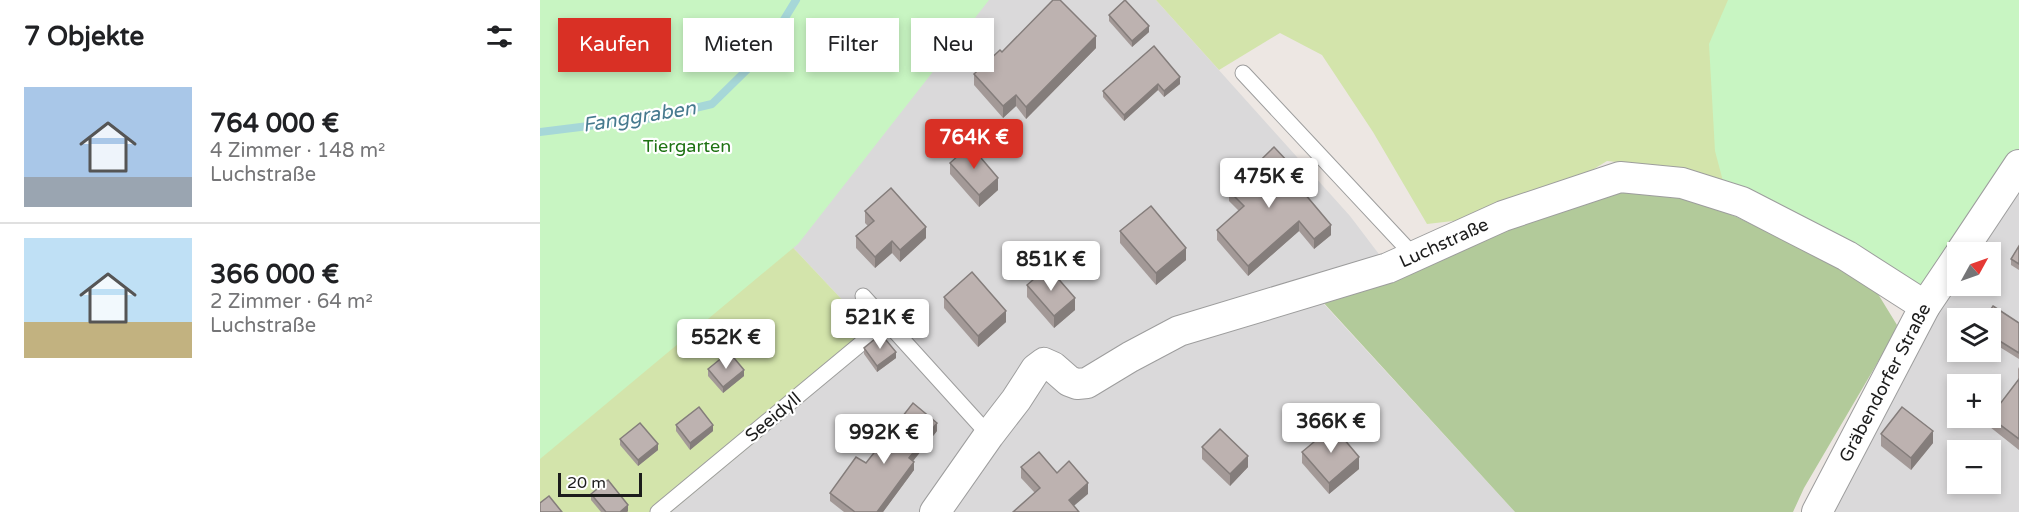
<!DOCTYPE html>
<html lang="de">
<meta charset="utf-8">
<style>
:root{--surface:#fff;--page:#f6f6f6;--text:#202124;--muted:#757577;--line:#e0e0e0;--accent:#d93025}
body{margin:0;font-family:"Varela Round",sans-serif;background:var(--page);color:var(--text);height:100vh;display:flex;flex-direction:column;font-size:22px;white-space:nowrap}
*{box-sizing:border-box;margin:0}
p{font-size:20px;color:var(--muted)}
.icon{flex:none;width:33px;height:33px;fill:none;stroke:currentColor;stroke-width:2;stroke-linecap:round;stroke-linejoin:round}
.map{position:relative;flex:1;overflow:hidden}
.drawer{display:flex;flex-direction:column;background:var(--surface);width:540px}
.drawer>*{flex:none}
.hud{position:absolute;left:18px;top:18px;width:570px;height:54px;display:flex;gap:12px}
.needle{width:39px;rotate:50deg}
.fabs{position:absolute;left:1407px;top:242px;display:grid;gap:12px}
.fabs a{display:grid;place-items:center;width:54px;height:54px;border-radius:0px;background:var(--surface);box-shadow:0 3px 9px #0003;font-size:30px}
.scale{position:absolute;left:18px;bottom:15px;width:84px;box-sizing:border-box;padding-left:6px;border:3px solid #1c1c1c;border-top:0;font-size:16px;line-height:21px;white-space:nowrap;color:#1c1c1c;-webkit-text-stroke:4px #fff;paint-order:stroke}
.price{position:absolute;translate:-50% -51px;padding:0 14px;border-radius:6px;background:#fff;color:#222;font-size:20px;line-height:39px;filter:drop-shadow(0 2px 3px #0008)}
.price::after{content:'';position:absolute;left:50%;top:36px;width:18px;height:14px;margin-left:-9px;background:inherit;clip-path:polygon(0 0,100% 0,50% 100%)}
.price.selected{background:var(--accent);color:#fff}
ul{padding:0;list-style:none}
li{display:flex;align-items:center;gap:18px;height:150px;padding:0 24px}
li+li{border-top:2px solid var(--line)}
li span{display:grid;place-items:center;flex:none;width:168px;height:120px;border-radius:0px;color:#555}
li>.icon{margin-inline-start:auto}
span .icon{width:72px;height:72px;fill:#fffc;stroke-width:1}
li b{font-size:26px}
h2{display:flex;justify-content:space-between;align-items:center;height:72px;padding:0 24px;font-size:26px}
.tag{padding:0 21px;border-radius:0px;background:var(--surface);box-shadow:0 3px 9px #0003;font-size:21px;line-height:54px}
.tag.selected{background:var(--accent);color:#fff}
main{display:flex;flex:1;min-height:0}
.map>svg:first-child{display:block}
.residential{fill:#dad9da;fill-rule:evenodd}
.grass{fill:#d3e4ab}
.forest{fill:#b2ca9a}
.park{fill:#c8f5c2}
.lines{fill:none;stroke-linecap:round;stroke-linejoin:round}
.stream{stroke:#a6d7d8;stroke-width:8}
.service-casing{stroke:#9d9d9d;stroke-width:17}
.minor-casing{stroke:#9d9d9d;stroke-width:32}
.service{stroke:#fff;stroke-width:15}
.minor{stroke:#fff;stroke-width:30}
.wall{fill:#a39997}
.shaded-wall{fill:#847d7b}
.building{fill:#bdb2b0;stroke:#847d7b;stroke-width:1.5}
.labels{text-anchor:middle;stroke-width:4.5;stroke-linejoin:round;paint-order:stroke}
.park-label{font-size:18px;fill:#1e7213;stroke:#fff}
.street-label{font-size:18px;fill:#1c1c1c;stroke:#fff}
.water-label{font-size:20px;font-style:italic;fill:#477a8f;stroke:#fff}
</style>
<main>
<section class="drawer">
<h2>7 Objekte<svg class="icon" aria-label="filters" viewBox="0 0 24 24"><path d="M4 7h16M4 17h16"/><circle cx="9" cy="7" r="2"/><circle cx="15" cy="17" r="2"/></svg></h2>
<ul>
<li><span style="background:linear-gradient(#a9c7e8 75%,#9aa5b1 0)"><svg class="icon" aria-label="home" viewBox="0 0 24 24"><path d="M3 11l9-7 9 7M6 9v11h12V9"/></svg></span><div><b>764 000 €</b><p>4 Zimmer · 148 m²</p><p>Luchstraße</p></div></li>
<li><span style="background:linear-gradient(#bfe0f5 70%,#c2b280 0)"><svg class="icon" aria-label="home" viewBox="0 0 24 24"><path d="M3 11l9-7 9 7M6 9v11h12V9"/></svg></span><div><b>366 000 €</b><p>2 Zimmer · 64 m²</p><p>Luchstraße</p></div></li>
</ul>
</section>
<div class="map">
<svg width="1479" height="512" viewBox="0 0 1479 512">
<rect width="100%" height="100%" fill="#ede7e3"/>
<g class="residential">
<polygon points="443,0 616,0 810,216 851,270 782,302 975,512 131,512 339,339 244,238"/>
<path d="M1479,159V512H1273L1417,254L1418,285H1450V252H1419ZM1418,318H1450V351H1418ZM1418,384H1450V417H1418ZM1418,450H1450V483H1418Z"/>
</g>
<g class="grass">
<polygon points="616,0 1479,0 1212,189 1147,169 1067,161 1034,181 939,218 887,224 833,132 782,55 740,33 679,70"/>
<polygon points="244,238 339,339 131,512 0,512 0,449"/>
</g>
<polygon class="forest" points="1087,190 1137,195 1197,217 1297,265 1338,294 1357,325 1349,343 1264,488 1253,512 975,512 782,301 851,270"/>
<g class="park">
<polygon points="0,0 449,0 258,244 0,459"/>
<polygon points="1188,0 1479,0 1479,165 1385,306 1192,215 1175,151 1169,44"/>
</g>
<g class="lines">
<polyline class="stream" points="0,132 113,118 172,104 223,54 256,0"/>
<g class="service-casing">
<g id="service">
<polyline points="703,73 874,256"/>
<polyline points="323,296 449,435"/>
<polyline points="118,512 347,322"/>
</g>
</g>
<g class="minor-casing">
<g id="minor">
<polyline points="1421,252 1479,165"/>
<path id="s1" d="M395,512L449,435L476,400L496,369L504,363L513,367L529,381L537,384L547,383L590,357L639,331L848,268L963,216L1080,177L1142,183L1202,202L1307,256L1385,306"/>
<path id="s2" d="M1277,512L1385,306L1418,257"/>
</g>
</g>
<use href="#service" class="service"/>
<use href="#minor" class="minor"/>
</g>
<g class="wall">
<polygon points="569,15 609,32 592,47 569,21"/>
<polygon points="556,48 486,119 476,106 463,118 434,85 434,74 462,52"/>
<polygon points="640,77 640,84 624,97 618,90 584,121 563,97 563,91"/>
<polygon points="410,163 458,190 439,207 410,174"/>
<polygon points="749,173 748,174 791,235 774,249 759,231 708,276 677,240 677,230 699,211 689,201 689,191"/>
<polygon points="325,211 386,238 360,262 352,253 335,268 316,248 316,236 328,226 325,223"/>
<polygon points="580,231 646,260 616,285 580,243"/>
<polygon points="1479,246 1479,270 1471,265 1471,259"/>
<polygon points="487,285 535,310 514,328 487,297"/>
<polygon points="404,297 466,322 438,347 404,308"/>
<polygon points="1450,318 1479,323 1479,359 1450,341"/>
<polygon points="324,348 356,358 337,372 324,354"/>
<polygon points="1479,367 1479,450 1450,427 1450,417 1478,380 1478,369"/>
<polygon points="168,369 204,376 183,393 168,376"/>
<polygon points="136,425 173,431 150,450 136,431"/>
<polygon points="397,431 373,461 374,470 343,512 304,512 290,501 290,493 326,463"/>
<polygon points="1341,434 1393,443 1371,470 1341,446"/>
<polygon points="80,439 118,450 98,466 80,445"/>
<polygon points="662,447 708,467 690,486 662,459"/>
<polygon points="762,452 819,469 789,494 762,463"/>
<polygon points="481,467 517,473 548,494 495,493 481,478"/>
<polygon points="51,494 88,511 87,512 61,512 51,500"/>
</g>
<g class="shaded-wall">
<polygon points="609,26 609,32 592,47 592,41"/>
<polygon points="556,36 556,48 486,119 486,107"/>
<polygon points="640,77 640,84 624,97 624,91"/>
<polygon points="618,84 618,90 584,121 584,115"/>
<polygon points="476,95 476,106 463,118 463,106"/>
<polygon points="749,163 749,173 743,178 743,168"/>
<polygon points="458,178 458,190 439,207 439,195"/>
<polygon points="759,221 759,231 708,276 708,266"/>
<polygon points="791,225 791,235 774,249 774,239"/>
<polygon points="386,227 386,238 360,262 360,250"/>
<polygon points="352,241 352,253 335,268 335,257"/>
<polygon points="646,248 646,260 616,285 616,273"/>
<polygon points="535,298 535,310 514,328 514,316"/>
<polygon points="466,311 466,322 438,347 438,336"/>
<polygon points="356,352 356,358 337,372 337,366"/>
<polygon points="204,370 204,376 183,393 183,387"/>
<polygon points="397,423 397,431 369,466 369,458"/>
<polygon points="173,425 173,431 150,450 150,443"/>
<polygon points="1393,431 1393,443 1371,470 1371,458"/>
<polygon points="118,444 118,450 98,466 98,460"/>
<polygon points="708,456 708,467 690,486 690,474"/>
<polygon points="819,457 819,469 789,494 789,483"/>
<polygon points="374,462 374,470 343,512 337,512"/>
<polygon points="548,483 548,494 529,510 529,500"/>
<polygon points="88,505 88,511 87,512 80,512"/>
</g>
<g class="building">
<polygon points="513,0 520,0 556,36 486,107 476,95 463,106 434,74 460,50 462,52"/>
<polygon points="585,0 609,26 592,41 569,15"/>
<polygon points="614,46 640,77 624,91 618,84 584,115 563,91"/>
<polygon points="430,145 458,178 439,195 410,163"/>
<polygon points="734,147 749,163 743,168 791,225 774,239 759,221 708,266 677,230 704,206 689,191"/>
<polygon points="351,188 386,227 360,250 352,241 335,257 316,236 334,221 325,211"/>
<polygon points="611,206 646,248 616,273 580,231"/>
<polygon points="1479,246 1479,264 1471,259"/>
<polygon points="508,267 535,298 514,316 487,285"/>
<polygon points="432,272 466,311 438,336 404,297"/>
<polygon points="1453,306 1479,323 1479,353 1450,335 1450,318 1445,318"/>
<polygon points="341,334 356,352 337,366 324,348"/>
<polygon points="189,352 204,370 183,387 168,369"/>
<polygon points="1479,379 1479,439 1450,417"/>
<polygon points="373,403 397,423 369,458 374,462 337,512 315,512 290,493 316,457 326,463"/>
<polygon points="159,407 173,425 150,443 136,425"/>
<polygon points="1362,407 1393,431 1371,458 1341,434"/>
<polygon points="100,423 118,444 98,460 80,439"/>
<polygon points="793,426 819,457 789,483 762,452"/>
<polygon points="680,429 708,456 690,474 662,447"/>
<polygon points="499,452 517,473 529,461 548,483 529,500 539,512 473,512 500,488 481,467"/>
<polygon points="68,480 88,505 80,512 66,512 51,494"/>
<polygon points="9,496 22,512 0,512 0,503"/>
</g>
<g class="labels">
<g class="park-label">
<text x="147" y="152">Tiergarten</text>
</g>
<g class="street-label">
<text dy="6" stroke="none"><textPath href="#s1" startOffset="620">Luchstraße</textPath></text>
<text dy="6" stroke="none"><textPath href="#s2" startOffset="146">Gräbendorfer Straße</textPath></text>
<text transform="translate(233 417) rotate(-40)" y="6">Seeidyll</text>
</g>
<g class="water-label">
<text transform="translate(99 116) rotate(-9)" y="7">Fanggraben</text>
</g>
</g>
</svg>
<div class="fabs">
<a><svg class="needle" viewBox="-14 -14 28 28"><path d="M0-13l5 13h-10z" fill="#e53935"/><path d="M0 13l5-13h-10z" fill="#757577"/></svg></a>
<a><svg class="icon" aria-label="layers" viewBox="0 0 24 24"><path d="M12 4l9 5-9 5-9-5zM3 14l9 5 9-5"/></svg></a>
<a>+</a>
<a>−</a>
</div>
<div class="scale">20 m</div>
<b class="price selected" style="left:434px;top:170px">764K €</b>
<b class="price" style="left:729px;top:209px">475K €</b>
<b class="price" style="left:511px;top:292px">851K €</b>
<b class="price" style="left:340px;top:350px">521K €</b>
<b class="price" style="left:186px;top:370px">552K €</b>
<b class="price" style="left:791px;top:454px">366K €</b>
<b class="price" style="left:344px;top:465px">992K €</b>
<div class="hud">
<a class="tag selected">Kaufen</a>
<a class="tag">Mieten</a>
<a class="tag">Filter</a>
<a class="tag">Neu</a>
</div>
</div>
</main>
